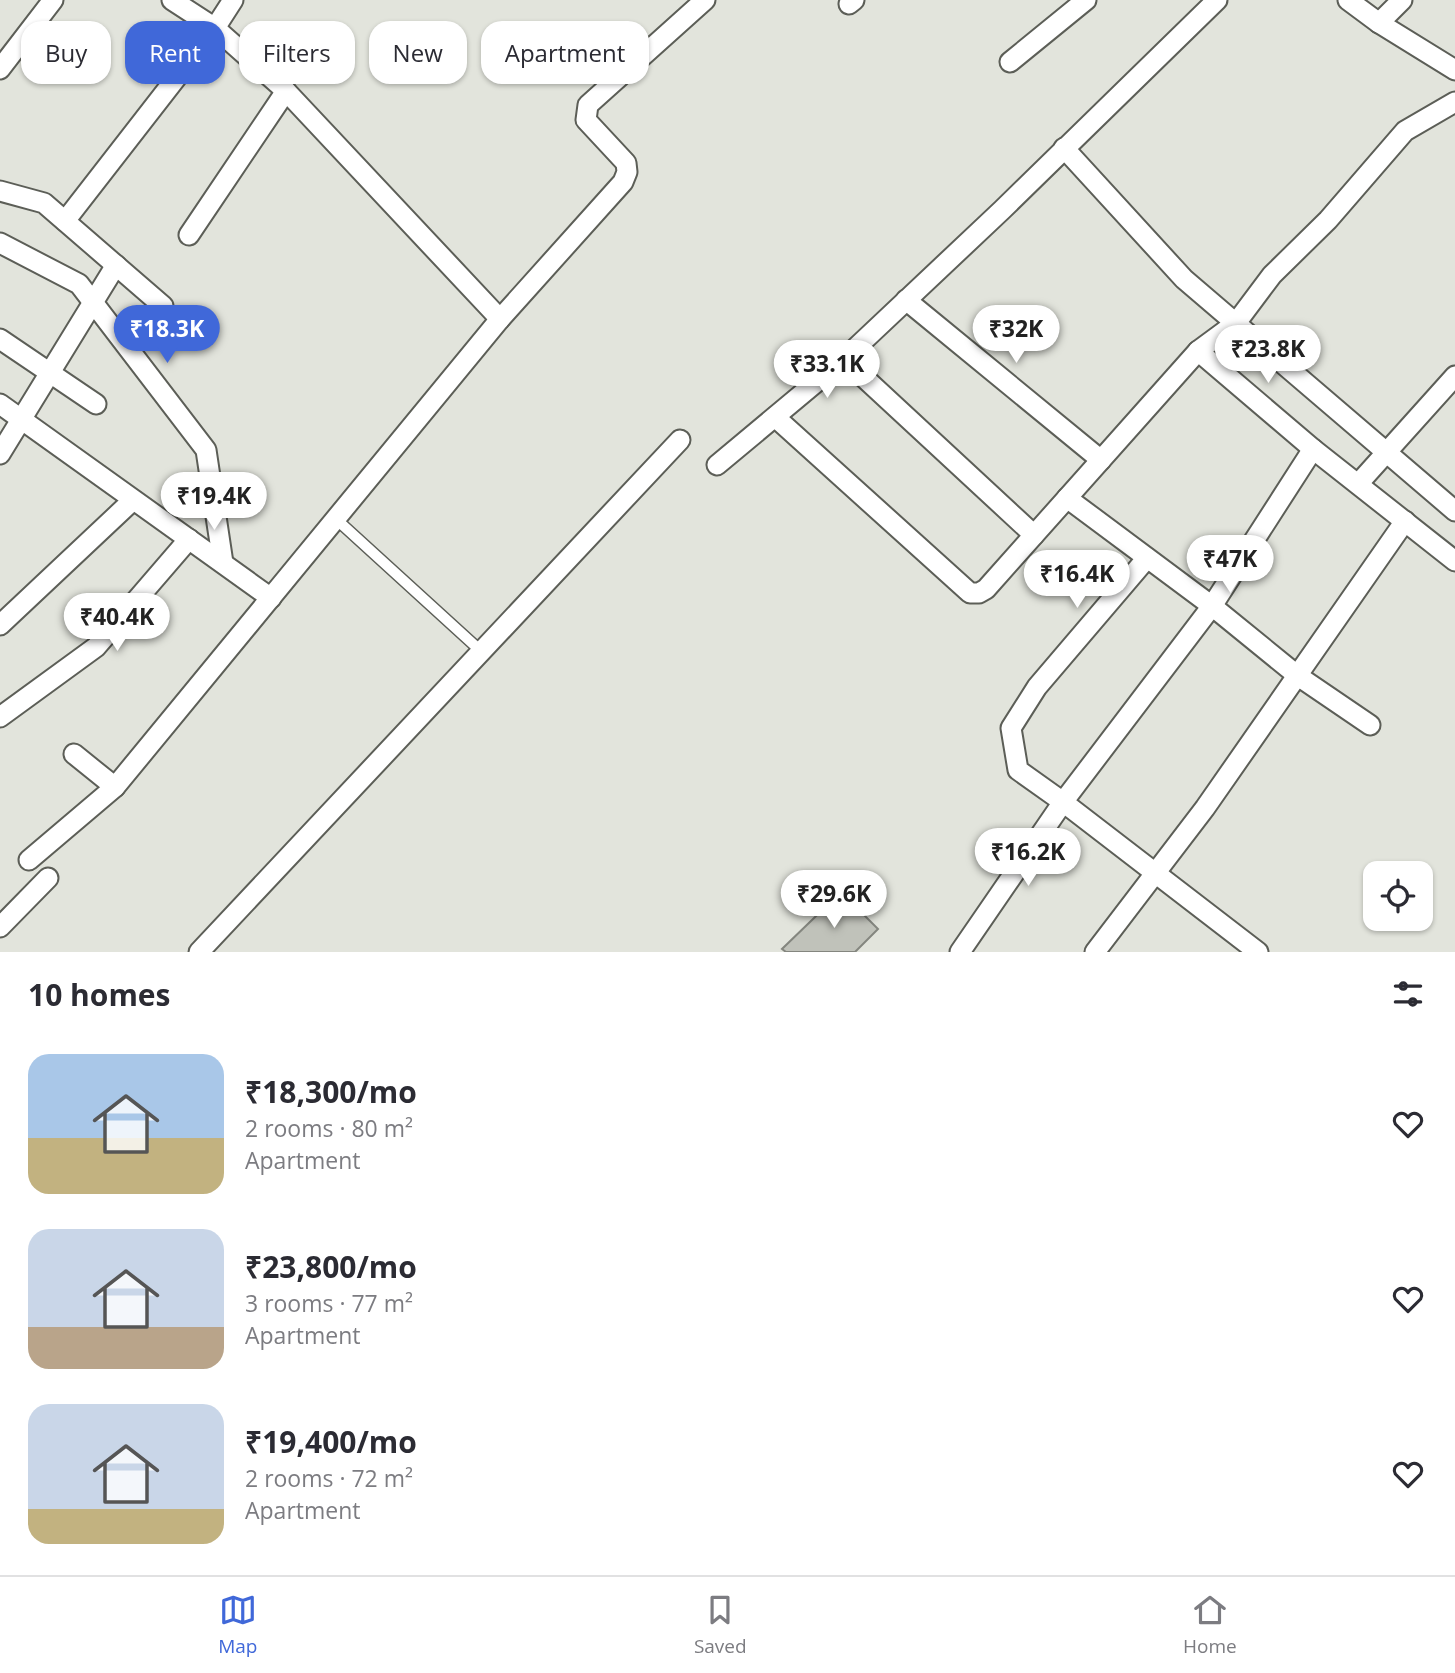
<!DOCTYPE html>
<meta charset="utf-8">
<style>
:root{--surface:#fff;--page:#f7f7f7;--text:#2b2b33;--muted:#7c7c81;--line:#e1e1e2;--accent:#4068d9}
body{margin:0;font-family:"Open Sans",sans-serif;background:var(--page);color:var(--text);height:100vh;display:flex;flex-direction:column;font-size:26px;white-space:nowrap}
*{box-sizing:border-box;margin:0}
p{font-size:23px;color:var(--muted)}
.icon{flex:none;width:38px;height:38px;fill:none;stroke:currentColor;stroke-width:2;stroke-linecap:round;stroke-linejoin:round}
.map{position:relative;height:952px;overflow:hidden}
.details{display:flex;flex-direction:column;background:var(--surface);flex:1}
.details>*{flex:none}
.guide{position:absolute;left:21px;top:21px;width:700px;height:63px;display:flex;gap:14px}
.controls{position:absolute;left:1363px;top:861px;display:grid;gap:14px}
.controls a{display:grid;place-items:center;width:70px;height:70px;border-radius:14px;background:var(--surface);box-shadow:0 2px 5px #0004;font-size:35px}
.price{position:absolute;translate:-50% -60px;padding:0 16px;border-radius:24px;background:#fff;color:#222;font-size:23px;line-height:46px;filter:drop-shadow(0 2px 4px #0008)}
.price::after{content:'';position:absolute;left:50%;top:42px;width:21px;height:16px;margin-left:-10px;background:inherit;clip-path:polygon(0 0,100% 0,50% 100%)}
.price.selected{background:var(--accent);color:#fff}
ul{padding:0;list-style:none}
li{display:flex;align-items:center;gap:21px;height:175px;padding:0 28px}
li span{display:grid;place-items:center;flex:none;width:196px;height:140px;border-radius:21px;color:#555}
li>.icon{margin-inline-start:auto}
span .icon{width:84px;height:84px;fill:#fffc;stroke-width:1}
li b{font-size:30px}
h2{display:flex;justify-content:space-between;align-items:center;height:84px;padding:0 28px;font-size:30px}
.pill{padding:0 24px;border-radius:21px;background:var(--surface);box-shadow:0 2px 5px #0004;font-size:24px;line-height:63px}
.pill.selected{background:var(--accent);color:#fff}
.tab-bar{display:flex;justify-content:space-around;align-items:center;height:98px;border-top:2px solid var(--line);background:var(--surface);font-size:19px;color:var(--muted)}
.tab-bar a{display:grid;justify-items:center;gap:4px}
.tab-bar .selected{color:var(--accent)}
.map>svg:first-child{display:block}
.building{fill:#c0c2ba;stroke:#84867f;stroke-width:2}
.lines{fill:none;stroke-linecap:round;stroke-linejoin:round}
.service-casing{stroke:#5c5e57;stroke-width:13}
.minor-casing{stroke:#5c5e57;stroke-width:23}
.service{stroke:#fff;stroke-width:10}
.minor{stroke:#fff;stroke-width:19}
</style>
<div class="map">
<svg width="1455" height="952" viewBox="0 0 1455 952">
<rect width="100%" height="100%" fill="#e2e4dc"/>
<polygon class="building" points="841,892 878,929 855,952 786,952 782,949"/>
<g class="lines">
<g class="service-casing">
<polyline id="service" points="336,519 483,653"/>
</g>
<g class="minor-casing">
<g id="minor">
<polyline points="172,0 215,28 286,91"/>
<polyline points="1348,0 1379,23 1455,70"/>
<polyline points="849,4 854,0"/>
<polyline points="1379,23 1402,0"/>
<polyline points="1010,62 1086,0"/>
<polyline points="0,69 53,0"/>
<polyline points="1064,148 1184,279 1455,511"/>
<polyline points="0,191 44,203 163,306"/>
<polyline points="65,221 215,28 233,0"/>
<polyline points="189,235 286,91 500,319"/>
<polyline points="0,243 79,284 206,450 223,563"/>
<polyline points="906,300 1101,460"/>
<polyline points="0,339 96,404"/>
<polyline points="1198,351 1313,449 1455,561"/>
<polyline points="844,359 1034,535"/>
<polyline points="0,404 271,598"/>
<polyline points="775,417 970,593 979,593 986,589 1198,351 1236,323 1272,275 1328,220 1405,131 1455,102"/>
<polyline points="0,454 116,265"/>
<polyline points="717,465 844,359 1002,210 1217,0"/>
<polyline points="1358,484 1455,376"/>
<polyline points="1067,498 1212,606 1298,676 1370,725"/>
<polyline points="1147,558 1037,687 1011,728 1018,770 1063,802 1258,952"/>
<polyline points="0,625 133,500"/>
<polyline points="0,717 96,647 189,539"/>
<polyline points="74,754 115,787 500,319 623,182 627,172 626,163 586,120 588,105 705,0"/>
<polyline points="29,860 115,787"/>
<polyline points="0,927 48,878"/>
<polyline points="199,952 680,440"/>
<polyline points="960,952 1063,802 1212,606 1313,449"/>
<polyline points="1095,952 1205,808 1405,521"/>
</g>
</g>
<use href="#service" class="service"/>
<use href="#minor" class="minor"/>
</g>
</svg>
<div class="controls">
<a><svg class="icon" aria-label="locate" viewBox="0 0 24 24"><circle cx="12" cy="12" r="6"/><path d="M12 2v4M12 18v4M2 12h4M18 12h4"/></svg></a>
</div>
<b class="price selected" style="left:167px;top:365px">₹18.3K</b>
<b class="price" style="left:1016px;top:365px">₹32K</b>
<b class="price" style="left:1268px;top:385px">₹23.8K</b>
<b class="price" style="left:827px;top:400px">₹33.1K</b>
<b class="price" style="left:214px;top:532px">₹19.4K</b>
<b class="price" style="left:1230px;top:595px">₹47K</b>
<b class="price" style="left:1077px;top:610px">₹16.4K</b>
<b class="price" style="left:117px;top:653px">₹40.4K</b>
<b class="price" style="left:1028px;top:888px">₹16.2K</b>
<b class="price" style="left:834px;top:930px">₹29.6K</b>
<div class="guide">
<a class="pill">Buy</a>
<a class="pill selected">Rent</a>
<a class="pill">Filters</a>
<a class="pill">New</a>
<a class="pill">Apartment</a>
</div>
</div>
<section class="details">
<h2>10 homes<svg class="icon" aria-label="filters" viewBox="0 0 24 24"><path d="M4 7h16M4 17h16"/><circle cx="9" cy="7" r="2"/><circle cx="15" cy="17" r="2"/></svg></h2>
<ul>
<li><span style="background:linear-gradient(#a9c7e8 60%,#c2b280 0)"><svg class="icon" aria-label="home" viewBox="0 0 24 24"><path d="M3 11l9-7 9 7M6 9v11h12V9"/></svg></span><div><b>₹18,300/mo</b><p>2 rooms · 80 m²</p><p>Apartment</p></div><svg class="icon" aria-label="heart" viewBox="0 0 24 24"><path d="M12 20l-8-8c-3-5 5-10 8-4 3-6 11-1 8 4z"/></svg></li>
<li><span style="background:linear-gradient(#c9d6e8 70%,#b9a48a 0)"><svg class="icon" aria-label="home" viewBox="0 0 24 24"><path d="M3 11l9-7 9 7M6 9v11h12V9"/></svg></span><div><b>₹23,800/mo</b><p>3 rooms · 77 m²</p><p>Apartment</p></div><svg class="icon" aria-label="heart" viewBox="0 0 24 24"><path d="M12 20l-8-8c-3-5 5-10 8-4 3-6 11-1 8 4z"/></svg></li>
<li><span style="background:linear-gradient(#c9d6e8 75%,#c2b280 0)"><svg class="icon" aria-label="home" viewBox="0 0 24 24"><path d="M3 11l9-7 9 7M6 9v11h12V9"/></svg></span><div><b>₹19,400/mo</b><p>2 rooms · 72 m²</p><p>Apartment</p></div><svg class="icon" aria-label="heart" viewBox="0 0 24 24"><path d="M12 20l-8-8c-3-5 5-10 8-4 3-6 11-1 8 4z"/></svg></li>
</ul>
</section>
<nav class="tab-bar">
<a class="selected"><svg class="icon" aria-label="map" viewBox="0 0 24 24"><path d="M3 6l6-2 6 2 6-2v14l-6 2-6-2-6 2zM9 4v14M15 6v14"/></svg>Map</a>
<a><svg class="icon" aria-label="saved" viewBox="0 0 24 24"><path d="M7 4h10v16l-5-4-5 4z"/></svg>Saved</a>
<a><svg class="icon" aria-label="home" viewBox="0 0 24 24"><path d="M3 11l9-7 9 7M6 9v11h12V9"/></svg>Home</a>
</nav>
